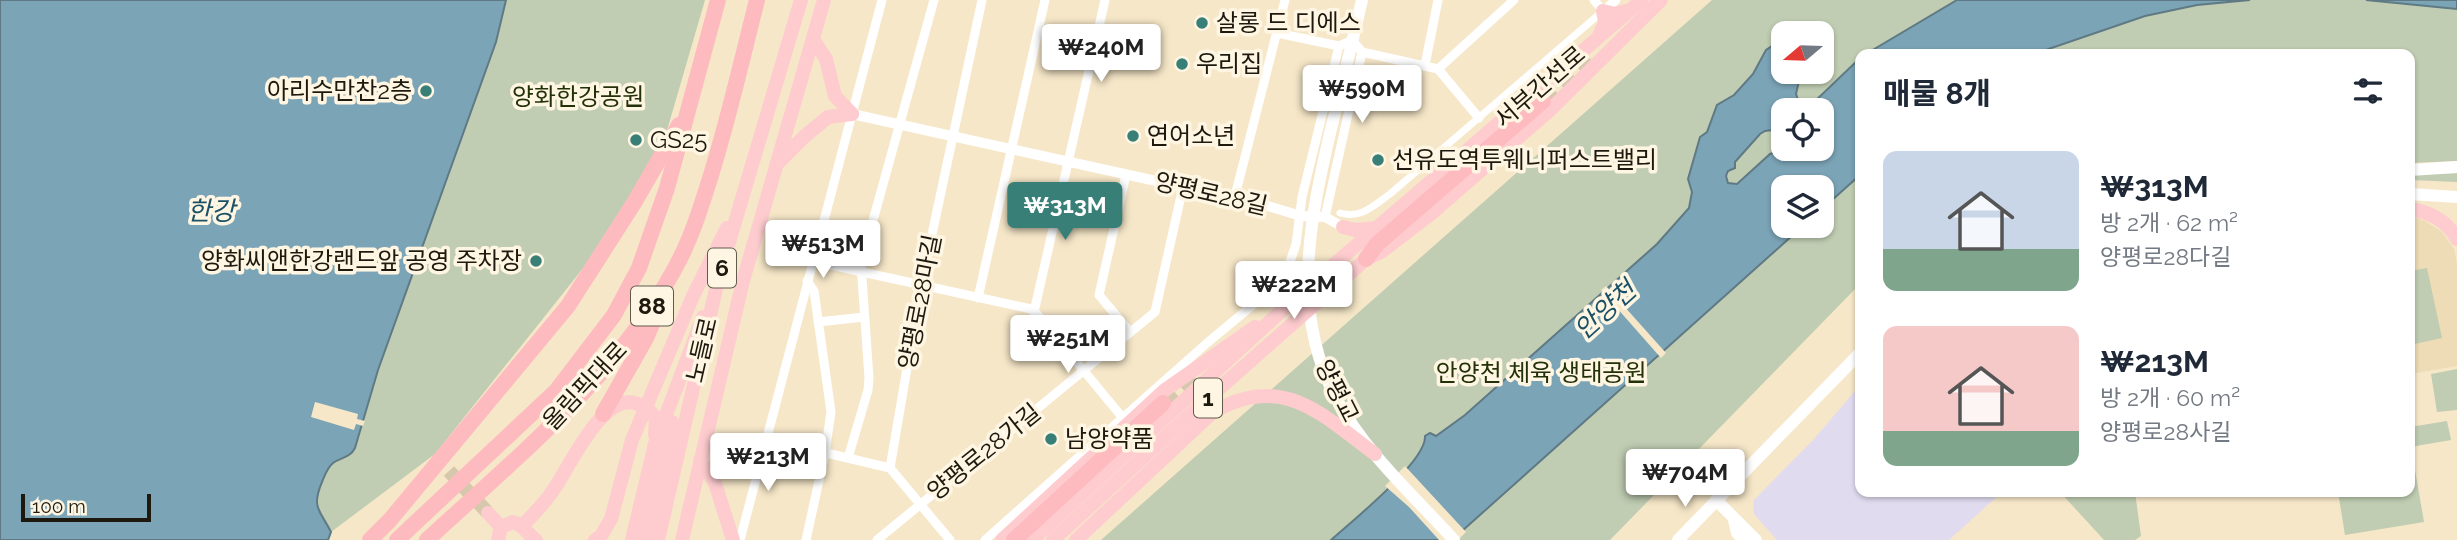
<!DOCTYPE html>
<html lang="ko">
<meta charset="utf-8">
<style>
:root{--surface:#fff;--page:#f6f6f7;--text:#1f2937;--muted:#747a83;--accent:#387f77}
body{margin:0;font-family:Raleway,"Noto Sans KR",sans-serif;background:var(--page);color:var(--text);height:100vh;display:flex;flex-direction:column;font-size:26px;white-space:nowrap}
*{box-sizing:border-box;margin:0}
p{font-size:23px;color:var(--muted)}
.icon{flex:none;width:38px;height:38px;fill:none;stroke:currentColor;stroke-width:2;stroke-linecap:round;stroke-linejoin:round}
.map{position:relative;flex:1;overflow:hidden}
.sheet{position:absolute;left:1855px;top:49px;width:560px;height:448px;display:flex;flex-direction:column;background:var(--surface);border-radius:14px;box-shadow:0 2px 5px #0004}
.sheet>*{flex:none}
.needle{width:46px;rotate:251deg}
.tools{position:absolute;left:1771px;top:21px;display:grid;gap:14px}
.tools a{display:grid;place-items:center;width:63px;height:63px;border-radius:14px;background:var(--surface);box-shadow:0 2px 5px #0004;font-size:35px}
.scale{position:absolute;left:21px;bottom:18px;width:130px;box-sizing:border-box;padding-left:7px;border:4px solid #1e190e;border-top:0;font-size:19px;line-height:24px;white-space:nowrap;color:#1e190e;-webkit-text-stroke:5px #fef5e2;paint-order:stroke}
.price{position:absolute;translate:-50% -60px;padding:0 16px;border-radius:7px;background:#fff;color:#222;font-size:23px;line-height:46px;filter:drop-shadow(0 2px 4px #0008)}
.price::after{content:'';position:absolute;left:50%;top:42px;width:21px;height:16px;margin-left:-10px;background:inherit;clip-path:polygon(0 0,100% 0,50% 100%)}
.price.current{background:var(--accent);color:#fff}
ul{padding:0;list-style:none}
li{display:flex;align-items:center;gap:21px;height:175px;padding:0 28px}
li span{display:grid;place-items:center;flex:none;width:196px;height:140px;border-radius:14px;color:#555}
li>.icon{margin-inline-start:auto}
span .icon{width:84px;height:84px;fill:#fffc;stroke-width:1}
li b{font-size:30px}
h2{display:flex;justify-content:space-between;align-items:center;height:84px;padding:0 28px;font-size:30px}
.map>svg:first-child{display:block}
.commercial{fill:#e1dbf0}
.built{fill:#eddcb5}
.green{fill:#c0cdb2;fill-rule:evenodd}
.water{fill:#7ba4b6;stroke:#5f7a84;stroke-width:2;fill-rule:evenodd}
.pier{fill:#f6e7c8}
.lines{fill:none;stroke-linecap:round;stroke-linejoin:round}
.primary-tunnel{stroke:#d6c8ac;stroke-width:14;stroke-dasharray:14 7;stroke-linecap:butt}
.trunk-tunnel{stroke:#d6c8ac;stroke-width:16;stroke-dasharray:16 8;stroke-linecap:butt}
.pedestrian{stroke:#fff;stroke-width:7}
.minor{stroke:#fff;stroke-width:9}
.tertiary{stroke:#fff;stroke-width:10}
.secondary{stroke:#fff;stroke-width:12}
.primary{stroke:#fecccf;stroke-width:14}
.trunk{stroke:#febbbf;stroke-width:16}
.poi-dot{fill:#387f77;stroke:#fef5e2;stroke-width:2.5}
.labels{text-anchor:middle;stroke-width:7;stroke-linejoin:round;paint-order:stroke}
.shield{fill:#fef5e2;stroke:#615b4e;stroke-width:2}
.shield-label{font-size:23px;font-weight:bold;fill:#1e190e}
.poi-label{font-size:24px;fill:#1e190e;stroke:#fef5e2;text-anchor:start}
.street-label{font-size:24px;fill:#1e190e;stroke:#fef5e2}
.park-label{font-size:24px;fill:#223108;stroke:#fef5e2}
.water-label{font-size:26px;font-style:italic;fill:#1b5166;stroke:#fef5e2}
</style>
<div class="map">
<svg width="2457" height="540" viewBox="0 0 2457 540">
<rect width="100%" height="100%" fill="#f6e7c8"/>
<polygon class="commercial" points="1860,385 1860,492 2002,492 1949,540 1777,540 1754,514 1753,501 1814,439"/>
<polygon class="built" points="2410,216 2425,221 2442,232 2454,249 2457,264 2457,366 2410,374"/>
<g class="green">
<path d="M506,0H705L663,144L584,267L435,454L331,532C320,510 311,508 322,482C325,475 327,468 333,463C341,457 350,458 355,448L378,370L496,42Z"/>
<path d="M1712,0H2457V161L2410,163V54H1860V284L1610,540H1101ZM1783,33H1822V72H1783ZM1783,110H1822V149H1783ZM1783,187H1822V226H1783Z"/>
<polygon points="2457,173 2457,182 2410,180 2410,175"/>
<polygon points="2427,268 2442,338 2410,345 2410,271"/>
<polygon points="2457,369 2457,410 2437,412 2431,374"/>
<polygon points="2447,421 2451,440 2410,447 2410,427"/>
<polygon points="2415,470 2424,522 2345,535 2338,492 2410,492 2410,471"/>
<polygon points="2060,492 2135,492 2141,536 2135,540 2104,540"/>
</g>
<g class="water">
<path d="M0,0H506L496,42L378,370L355,448C350,458 341,457 333,463C327,468 325,475 322,482C311,508 320,510 331,532L328,540H0Z"/>
<polygon points="1957,0 2250,0 2197,5 2145,16 2034,54 1866,54"/>
<polygon points="2366,0 2457,0 2457,9"/>
<path d="M1775,44L1778,47L1783,46V72H1801L1796,94L1800,105L1812,104L1860,58V175L1822,209V187H1783V226H1803L1452,540H1331C1351,522 1427,461 1425,436L1430,433L1436,436L1465,415L1657,244L1689,208L1692,192L1688,179L1700,137L1707,132L1717,105L1734,95L1753,74L1766,50ZM1783,110H1822V149H1783V147L1780,151L1770,154L1737,184L1728,183L1726,176L1728,171L1735,168V162L1760,134L1765,131L1772,130L1775,127L1783,130Z"/>
</g>
<g class="pier">
<polygon points="1606,286 1666,353 1661,358 1601,290"/>
<polygon points="315,402 358,414 357,419 365,421 363,426 356,424 354,430 311,417"/>
<polygon points="1405,466 1466,532 1458,540 1439,540 1409,507 1385,486"/>
</g>
<g class="lines">
<polyline class="primary-tunnel" points="449,471 488,513"/>
<g class="trunk-tunnel">
<polyline points="1543,101 1592,61"/>
<polyline points="1163,403 1200,372"/>
</g>
<path class="pedestrian" d="M1340,213C1361,219 1373,206 1390,194L1603,11"/>
<g class="minor">
<polyline points="1594,0 1603,11 1616,0"/>
<polyline points="1277,33 1339,46"/>
<polyline points="1362,52 1438,69 1479,118"/>
<polyline points="1425,65 1438,0"/>
<polyline points="1438,69 1514,0"/>
<polyline points="1126,175 1099,295 1130,332"/>
<polyline points="1235,196 1285,0"/>
<polyline points="812,261 1031,309 1037,314 1122,417"/>
<polyline points="978,298 1045,0"/>
<polyline points="1034,312 1105,0"/>
<polyline points="818,322 864,317"/>
<polyline points="767,439 890,468 950,540"/>
<polyline points="848,458 868,390 869,378 861,264 934,0"/>
<polyline points="890,468 921,286 982,0"/>
<polyline points="740,540 882,0"/>
<polyline points="806,540 825,453 831,412 814,291 807,281"/>
<polyline points="877,540 1155,312 1183,187"/>
<polyline points="985,540 1207,343 1271,290 1287,271 1296,244 1302,197 1339,46 1352,40 1362,52 1325,217"/>
</g>
<polyline class="tertiary" points="852,114 1188,188 1235,196 1301,216 1325,217 1343,227"/>
<g class="secondary">
<path d="M1362,0C1352,43 1342,86 1331,129C1310,219 1290,312 1336,398C1365,452 1413,495 1454,540"/>
<polyline points="2410,170 2457,167"/>
<polyline points="2410,194 2457,197"/>
<polyline points="1716,500 1756,540"/>
<polyline points="1734,520 1737,533 1744,540"/>
<polyline points="1678,540 1860,353"/>
</g>
<g class="primary">
<polyline points="1599,36 1605,22 1603,11 1615,14 1630,10"/>
<polyline points="813,39 826,59 835,96 852,114"/>
<polyline points="777,164 805,136 828,117 852,114"/>
<path d="M2410,209C2430,212 2447,221 2457,239"/>
<polyline points="1343,227 1355,230 1377,228"/>
<polyline points="700,460 715,483 733,540"/>
<polyline points="488,513 501,527"/>
<path d="M522,526C534,514 545,503 554,489C570,466 602,394 635,403C644,406 651,411 656,419L655,435"/>
<path d="M498,540L501,527L513,522C524,525 527,534 536,540"/>
<polyline points="595,540 601,536 611,519 632,440 693,296 727,228"/>
<polyline points="632,540 655,444 703,317"/>
<polyline points="644,540 672,422"/>
<polyline points="658,540 719,276 801,0"/>
<polyline points="682,540 743,281 824,0"/>
<polyline points="1002,540 1165,390 1255,327"/>
<polyline points="1032,540 1302,292 1642,0"/>
<polyline points="1053,540 1196,409 1366,259 1381,252 1432,213 1550,110 1661,0"/>
<path d="M1076,540L1213,412C1283,372 1321,414 1375,454"/>
</g>
<g class="trunk">
<polyline points="1366,259 1377,244 1543,101"/>
<polyline points="603,414 646,338 656,315"/>
<polyline points="370,540 390,520 568,306 634,203 679,125"/>
<polyline points="397,540 556,391 614,315 639,268 667,188 718,0"/>
<path d="M427,540C517,457 615,378 674,270C691,240 701,207 711,175C729,117 742,59 757,0"/>
<polyline points="1014,540 1163,403"/>
</g>
</g>
<g class="poi-dot">
<circle cx="1202" cy="23" r="7"/>
<circle cx="1182" cy="64" r="7"/>
<circle cx="426" cy="91" r="7"/>
<circle cx="1133" cy="136" r="7"/>
<circle cx="636" cy="140" r="7"/>
<circle cx="1378" cy="160" r="7"/>
<circle cx="536" cy="261" r="7"/>
<circle cx="1051" cy="439" r="7"/>
</g>
<g class="labels">
<g class="shield">
<rect x="708" y="248.5" width="28" height="39" rx="5"/>
<rect x="631" y="286.5" width="42" height="39" rx="5"/>
<rect x="1194" y="378.5" width="28" height="39" rx="5"/>
</g>
<g class="shield-label">
<text x="722" y="276">6</text>
<text x="652" y="314">88</text>
<text x="1208" y="406">1</text>
</g>
<g class="poi-label">
<text x="1216" y="31">살롱 드 디에스</text>
<text x="1196" y="72">우리집</text>
<text x="412" y="99" text-anchor="end">아리수만찬2층</text>
<text x="1147" y="144">연어소년</text>
<text x="650" y="148">GS25</text>
<text x="1392" y="168">선유도역투웨니퍼스트밸리</text>
<text x="522" y="269" text-anchor="end">양화씨앤한강랜드앞 공영 주차장</text>
<text x="1065" y="447">남양약품</text>
</g>
<g class="street-label">
<text transform="translate(1540 87) rotate(-41)" y="8">서부간선로</text>
<text transform="translate(1211 194) rotate(13)" y="8">양평로28길</text>
<text transform="translate(920 302) rotate(-79)" y="8">양평로28마길</text>
<text transform="translate(702 350) rotate(-77)" y="8">노들로</text>
<text transform="translate(585 386) rotate(-47)" y="8">올림픽대로</text>
<text transform="translate(1337 391) rotate(63)" y="8">양평교</text>
<text transform="translate(984 452) rotate(-39)" y="8">양평로28가길</text>
</g>
<g class="park-label">
<text x="578" y="105">양화한강공원</text>
<text x="1541" y="381">안양천 체육 생태공원</text>
</g>
<g class="water-label">
<text x="211" y="220">한강</text>
<text transform="translate(1605 310) rotate(-42)" y="9">안양천</text>
</g>
</g>
</svg>
<div class="tools">
<a><svg class="needle" viewBox="-14 -14 28 28"><path d="M0-13l5 13h-10z" fill="#e53935"/><path d="M0 13l5-13h-10z" fill="#747a83"/></svg></a>
<a><svg class="icon" aria-label="locate" viewBox="0 0 24 24"><circle cx="12" cy="12" r="6"/><path d="M12 2v4M12 18v4M2 12h4M18 12h4"/></svg></a>
<a><svg class="icon" aria-label="layers" viewBox="0 0 24 24"><path d="M12 4l9 5-9 5-9-5zM3 14l9 5 9-5"/></svg></a>
</div>
<div class="scale">100 m</div>
<b class="price" style="left:1101px;top:84px">₩240M</b>
<b class="price" style="left:1362px;top:125px">₩590M</b>
<b class="price current" style="left:1065px;top:242px">₩313M</b>
<b class="price" style="left:823px;top:280px">₩513M</b>
<b class="price" style="left:1294px;top:321px">₩222M</b>
<b class="price" style="left:1068px;top:375px">₩251M</b>
<b class="price" style="left:768px;top:493px">₩213M</b>
<b class="price" style="left:1685px;top:509px">₩704M</b>
<section class="sheet">
<h2>매물 8개<svg class="icon" aria-label="filters" viewBox="0 0 24 24"><path d="M4 7h16M4 17h16"/><circle cx="9" cy="7" r="2"/><circle cx="15" cy="17" r="2"/></svg></h2>
<ul>
<li><span style="background:linear-gradient(#c9d6e8 70%,#7fa58c 0)"><svg class="icon" aria-label="home" viewBox="0 0 24 24"><path d="M3 11l9-7 9 7M6 9v11h12V9"/></svg></span><div><b>₩313M</b><p>방 2개 · 62 m²</p><p>양평로28다길</p></div></li>
<li><span style="background:linear-gradient(#f6c9c9 75%,#7fa58c 0)"><svg class="icon" aria-label="home" viewBox="0 0 24 24"><path d="M3 11l9-7 9 7M6 9v11h12V9"/></svg></span><div><b>₩213M</b><p>방 2개 · 60 m²</p><p>양평로28사길</p></div></li>
</ul>
</section>
</div>
